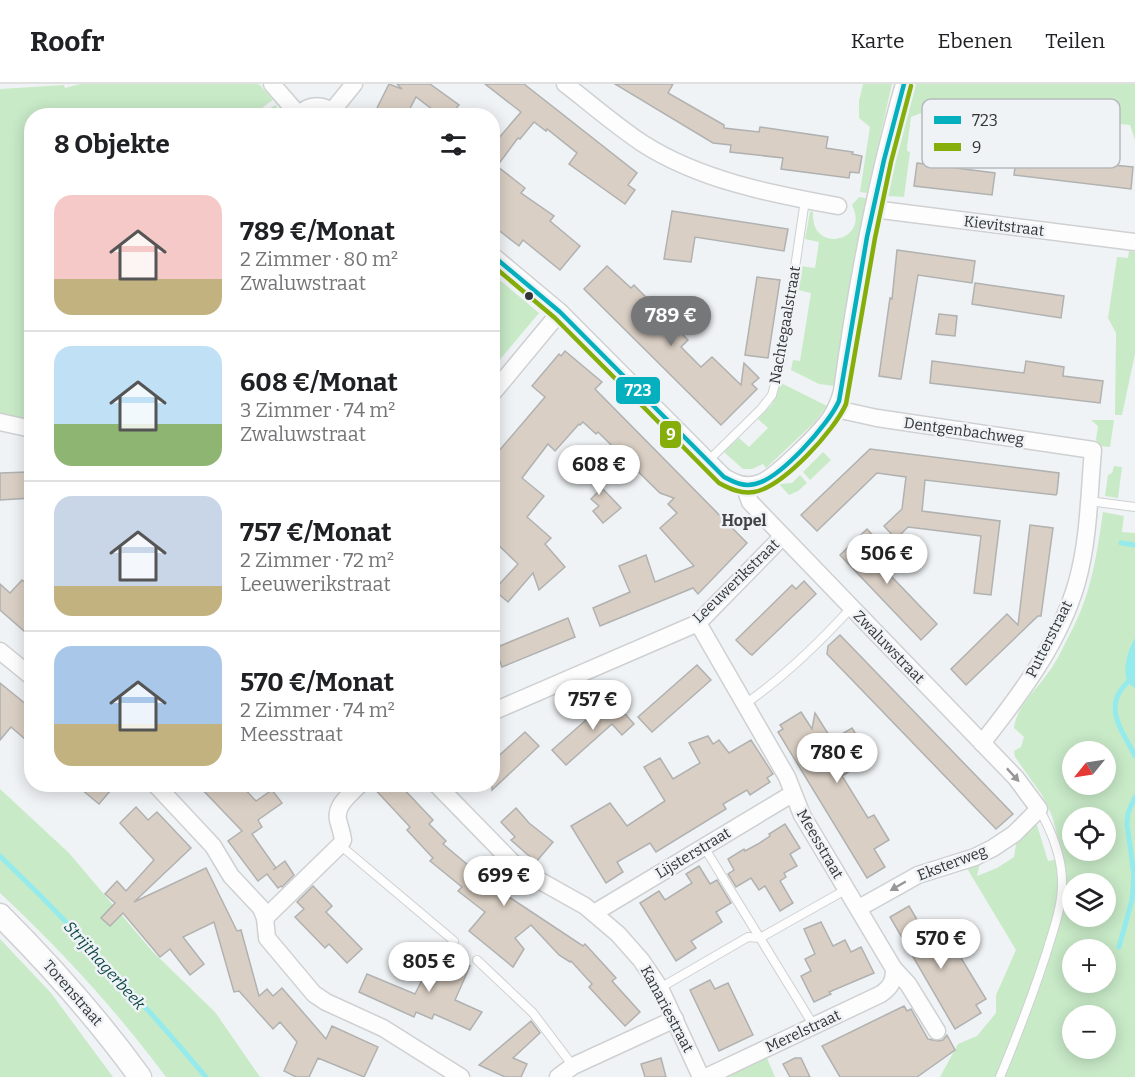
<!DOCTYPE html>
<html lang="de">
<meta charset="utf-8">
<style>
:root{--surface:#fff;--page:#f6f6f6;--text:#202124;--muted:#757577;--line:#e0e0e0;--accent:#757779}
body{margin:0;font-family:Bitter,serif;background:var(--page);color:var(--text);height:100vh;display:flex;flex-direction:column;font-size:22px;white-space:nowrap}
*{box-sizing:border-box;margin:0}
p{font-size:20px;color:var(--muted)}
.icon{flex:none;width:33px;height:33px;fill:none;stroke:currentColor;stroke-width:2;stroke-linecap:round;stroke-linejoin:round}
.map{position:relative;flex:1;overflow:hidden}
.panel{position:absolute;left:24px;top:24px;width:476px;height:684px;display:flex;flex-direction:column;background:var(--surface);border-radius:24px;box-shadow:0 3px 15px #0003}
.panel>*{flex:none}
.needle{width:39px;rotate:240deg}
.fabs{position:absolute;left:1062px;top:657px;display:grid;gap:12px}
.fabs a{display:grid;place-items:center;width:54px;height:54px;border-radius:50%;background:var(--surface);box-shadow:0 3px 15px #0003;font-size:30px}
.price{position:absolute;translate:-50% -51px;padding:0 14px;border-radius:21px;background:#fff;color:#222;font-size:20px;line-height:39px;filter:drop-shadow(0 2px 3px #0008)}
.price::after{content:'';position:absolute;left:50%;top:36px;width:18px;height:14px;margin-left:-9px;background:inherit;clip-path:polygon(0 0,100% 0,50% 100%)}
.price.selected{background:var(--accent);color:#fff}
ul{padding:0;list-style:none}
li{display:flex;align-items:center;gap:18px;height:150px;padding:0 30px}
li+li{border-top:2px solid var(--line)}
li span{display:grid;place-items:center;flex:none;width:168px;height:120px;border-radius:18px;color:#555}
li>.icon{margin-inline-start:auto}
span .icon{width:72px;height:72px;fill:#fffc;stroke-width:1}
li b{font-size:26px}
h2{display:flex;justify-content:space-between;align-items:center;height:72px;padding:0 30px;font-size:26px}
header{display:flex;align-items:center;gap:36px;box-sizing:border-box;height:84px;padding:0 30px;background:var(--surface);border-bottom:2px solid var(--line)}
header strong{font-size:28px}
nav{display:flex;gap:33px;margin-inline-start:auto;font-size:21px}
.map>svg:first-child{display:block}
.green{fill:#c8eac7;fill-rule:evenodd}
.water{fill:#95ebeb}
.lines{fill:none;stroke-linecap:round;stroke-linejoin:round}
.stream{stroke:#95ebeb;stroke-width:5}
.building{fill:#dacfc4;stroke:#b0b1b1;stroke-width:1.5}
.lane-casing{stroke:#ced0d1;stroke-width:10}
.street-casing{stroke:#ced0d1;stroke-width:19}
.secondary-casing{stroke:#ced0d1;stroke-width:25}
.lane{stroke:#fdfdfe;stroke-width:8}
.street{stroke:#fdfdfe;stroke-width:16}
.secondary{stroke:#fdfdfe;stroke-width:22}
.bus-1-casing{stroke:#eff3f6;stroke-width:9}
.bus-2-casing{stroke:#eff3f6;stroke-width:9}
.bus-1{stroke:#05b0be;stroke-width:4.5}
.bus-2{stroke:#85ae0b;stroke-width:4.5}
.oneway{fill:#98989a}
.bus-dot{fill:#333436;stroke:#eff3f6;stroke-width:2}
.labels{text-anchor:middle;stroke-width:5;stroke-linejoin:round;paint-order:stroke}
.street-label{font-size:15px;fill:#333436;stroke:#eff3f6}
.neighbourhood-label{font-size:16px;font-weight:bold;fill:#404245;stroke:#eff3f6}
.water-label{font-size:16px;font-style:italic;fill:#0f4747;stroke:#eff3f6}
.key{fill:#eff3f6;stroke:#b7babc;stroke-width:1.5}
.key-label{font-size:16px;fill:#333436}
.line-badge{stroke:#eff3f6;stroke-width:2}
.badge-label{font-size:16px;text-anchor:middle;font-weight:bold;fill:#fff}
</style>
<header>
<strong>Roofr</strong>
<nav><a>Karte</a><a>Ebenen</a><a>Teilen</a></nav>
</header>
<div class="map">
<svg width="1135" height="993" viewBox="0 0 1135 993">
<rect width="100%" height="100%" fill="#f0f3f5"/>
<g class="green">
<polygon points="80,0 257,0 260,1 273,16 263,23 265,27 276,21 279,31 32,32 31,339 0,331 0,5 64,1 65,4"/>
<polygon points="863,0 892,0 867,109 860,108 870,43 859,34 859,17"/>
<polygon points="916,0 1135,0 1135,56 1130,41 942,21 911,33 907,64 907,67 910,68 904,113 888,112 886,105 904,30"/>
<path d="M859,113L866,114L854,173L835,296L834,302L819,300L791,286L793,276L800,277L811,209L798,206L801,182L815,184L819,158L805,155L810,128L811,127L813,128C810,171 871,158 852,121Z"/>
<polygon points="1129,167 1135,168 1135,270 1122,331 1115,331 1116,249 1108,234 1117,173 1128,174"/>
<polygon points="492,192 495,192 539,229 492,285"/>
<polygon points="781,299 827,322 815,338 766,384 763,380 752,385 743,385 724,368 739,354 749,363 768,344 758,335 772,320"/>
<polygon points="1091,336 1114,336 1110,363 1100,362 1096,356 1098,342"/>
<polygon points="823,368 831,376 810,396 803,388"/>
<polygon points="1114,382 1122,383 1118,414 1105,412 1108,391 1112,389"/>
<polygon points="800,391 807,399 798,407 789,411 779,400 792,399"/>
<path d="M1103,428L1124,432L1122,448L1135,449V993H940L958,960L977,952L996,929V911L1016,866L965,781L980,778L977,792L997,784L1014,773L1017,754L1036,738L1048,777L1063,774L1052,732L1042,711L1015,673L1014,667L1021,663L1024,653L1014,644C1016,623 1036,606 1048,589C1058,576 1065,559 1073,544C1092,507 1097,469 1103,428ZM1072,668H1106V700H1072ZM1072,734H1106V766H1072ZM1072,800H1106V832H1072ZM1072,866H1106V898H1072ZM1072,932H1106V964H1072Z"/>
<path d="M0,705L69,769L153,868L215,928L260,993H166C117,927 60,865 0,809Z"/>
<polygon points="0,855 51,909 113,993 0,993"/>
<polygon points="767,974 775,993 727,993"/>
</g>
<path class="water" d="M1135,554V604C1118,596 1127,567 1135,554Z"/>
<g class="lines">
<g class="stream">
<polyline points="1121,459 1135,461"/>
<path d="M1135,590C1130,596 1123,602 1119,609C1107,632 1126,652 1135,672"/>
<path d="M0,772C73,842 141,916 206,993"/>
<polyline points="1119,863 1132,816 1134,791 1127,740 1128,729 1135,713"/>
</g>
</g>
<g class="building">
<polygon points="389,0 402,5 397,0 430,0 459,21 450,32 441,32 416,13 406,32 373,32"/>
<polygon points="485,0 524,0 637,89 628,101 635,106 625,120 569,80 577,69 547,45 546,47 534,38 520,55 518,54 497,82 525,104 521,109 554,132 550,137 580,162 560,186 523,156 519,162 492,141 492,62 521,28"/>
<polygon points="615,0 673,0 668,9 724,41 724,44 759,48 760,43 828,53 826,64 853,68 852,70 862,72 859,89 850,88 849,94 781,85 783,74 730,68 731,61 713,59"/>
<polygon points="1017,69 1094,79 1095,72 1113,75 1113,81 1133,83 1131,105 1014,91"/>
<polygon points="917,79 995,89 992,111 914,102"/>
<polygon points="672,127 788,145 784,167 695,153 691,178 664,175"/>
<polygon points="897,166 975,177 972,199 918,191 901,295 899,295 879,292 890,214 892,215"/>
<polygon points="607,182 631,204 634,201 688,256 681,263 701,283 712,273 741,301 744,279 759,294 752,300 757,305 721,341 584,205"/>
<polygon points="757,193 780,196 768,274 745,271"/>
<polygon points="975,199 1064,212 1061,234 972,220"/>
<polygon points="939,230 957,232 955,252 936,250"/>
<polygon points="565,267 602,298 595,305 747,459 698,510 693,504 600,542 593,524 630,508 619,482 646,471 655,498 694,482 660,444 677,429 668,420 674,414 660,409 598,348 596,350 583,338 580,341 579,340 555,367 548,360 522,394 544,412 527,433 551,454 545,460 565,483 539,506 533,489 508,518 494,506 518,480 492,455 492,375 545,313 532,302 559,270 561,272"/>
<polygon points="932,277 1024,289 1026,277 1064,283 1063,292 1103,297 1100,319 930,299"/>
<polygon points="870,365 1059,389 1057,409 1056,411 925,396 922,427 1000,437 991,511 974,509 981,452 908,443 896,455 884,442 902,425 906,393 877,389 817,447 801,431"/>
<polygon points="27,388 28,397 32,396 32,414 0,416 0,389"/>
<polygon points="602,404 621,424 603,439 593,427 599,422 591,415"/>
<polygon points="1030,441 1053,444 1041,532 1038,532 966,601 951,585 1007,530 1018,541"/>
<polygon points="867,445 880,459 869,469 937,540 921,556 840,471"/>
<polygon points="22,496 32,504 32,554 0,526 0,500 10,509"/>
<polygon points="804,497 816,510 752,571 750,570 736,556 792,501 796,505"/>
<polygon points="568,534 575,553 502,583 495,564"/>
<polygon points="840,551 1013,730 996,745 827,570 828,562"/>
<polygon points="697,581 711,596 652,648 638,633"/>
<polygon points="0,599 32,625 32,661 11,643 0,656"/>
<polygon points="611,614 634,640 622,651 612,640 566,681 552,666"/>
<polygon points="801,628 812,645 815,629 832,656 852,644 860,657 864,655 874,672 842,692 868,734 874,731 889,756 874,765 885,783 867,794 778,648 783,645 780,641"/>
<polygon points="525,648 539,662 492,706 492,678"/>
<polygon points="708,652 713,660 719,656 729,669 751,656 773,690 767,694 770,698 750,711 747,706 723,720 726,725 656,768 650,759 617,778 623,788 606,799 571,742 610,719 627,742 665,717 644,683 660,674 673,695 700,679 689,659"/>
<polygon points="75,700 116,700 99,720"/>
<polygon points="197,700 240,700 256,717 272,706 282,719 258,736 262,743 252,750 276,784 273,786 285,777 294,791 282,803 281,802 278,804 267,790 258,797 228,757 242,747"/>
<polygon points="370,700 399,700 433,736 429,740 446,757 443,760 468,781 472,777 510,808 502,817 509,813 583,862 585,860 616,894 612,897 640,928 625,942 589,903 592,900 571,877 570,878 559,871 531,841 515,854 524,865 513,883 469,847 485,828 458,807 462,803 430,777 433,774 407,746 410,743"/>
<polygon points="136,723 148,736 157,728 191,764 134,818 206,784 237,847 241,846 259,912 267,905 273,912 282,904 326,955 332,942 378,963 364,993 318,974 309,993 296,993 284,987 297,958 280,938 273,945 239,907 234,908 214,838 183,853 204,880 190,891 170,865 160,873 123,829 110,842 101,834 115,819 105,810 117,797 126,807 154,776 120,739"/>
<polygon points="516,724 529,739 553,758 536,778 511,756 515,753 501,738"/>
<polygon points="785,740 800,764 790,770 797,782 784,789 786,793 780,797 793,819 780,827 765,802 759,806 751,794 736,803 728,790 734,786 728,775 744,765 745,767 758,760 770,752 769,750"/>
<polygon points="699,782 710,800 717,796 731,819 716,828 722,838 691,857 696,864 676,877 640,819 659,807 665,816 692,799 686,790"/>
<polygon points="313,802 332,822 326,828 362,865 347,879 329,860 325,864 295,833 304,825 297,818"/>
<polygon points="909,822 930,858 936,854 943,865 952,859 986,915 976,921 981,929 955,945 890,833"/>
<polygon points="821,838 833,862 845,856 851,868 861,863 874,889 829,908 831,910 814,918 801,892 811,887 805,875 815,870 804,845"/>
<polygon points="432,866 470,882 455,916 482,928 470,946 434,930 432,935 416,928 414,933 359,908 367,890 415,910 428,884 425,883"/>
<polygon points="710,896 715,905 728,899 753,951 719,967 690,906"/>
<polygon points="904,922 907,927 911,925 928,955 938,957 943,956 947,951 955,966 917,993 840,993 822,962"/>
<polygon points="531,937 540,949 513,974 527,980 521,993 505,993 479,981"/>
<polygon points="661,974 666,993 645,993 641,980"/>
<polygon points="795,974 801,974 810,993 790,993 783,980"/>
</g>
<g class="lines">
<g class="lane-casing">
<g id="lane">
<polyline points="708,377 761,325 772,311 781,278 805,116"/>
<polyline points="1089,417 1135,423"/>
<path d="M745,620C784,593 819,559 851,524"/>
<polyline points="340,761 454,857"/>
<polyline points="704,763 814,942"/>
<polyline points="477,876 533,929 573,982"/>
<polyline points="660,904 748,853 760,854 847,805"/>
<path d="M1000,993C1019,947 1037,901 1051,854C1057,835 1063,815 1062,795C1061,770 1051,746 1039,725"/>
</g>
</g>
<g class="street-casing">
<g id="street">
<polyline points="272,0 298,30"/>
<path d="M565,0C590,19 615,41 642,59C699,96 772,110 838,122"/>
<polyline points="332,27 354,0"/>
<path d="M297,32C309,19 325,19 337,32"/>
<polyline points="873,125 1135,158"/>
<path d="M492,171L560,228L724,393C736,400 746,404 760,399C775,394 822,347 831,333C836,325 840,316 842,307C856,204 875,101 904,0"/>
<polyline points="492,310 560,228"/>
<path d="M836,325L877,334L1093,366C1089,410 1089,455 1077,498C1060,558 1020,611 982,659"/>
<polyline points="0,338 32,345"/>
<polyline points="744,401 750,418 1016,694 1039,725 1014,750 993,764 975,773 918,791 859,824"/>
<path d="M698,539L787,693L802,731L894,885C894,897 891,903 881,910L706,993"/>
<polyline points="0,567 32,593"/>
<polyline points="492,628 698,539 782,453"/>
<polyline points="155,700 213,762 231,792 261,824 265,834 267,854 314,910 326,918 383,944 461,993"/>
<polyline points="436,700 519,785 585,822 618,850 641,876 660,904 701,993"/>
<polyline points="594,829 792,710"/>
<path d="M265,834L340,761L343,756C342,749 340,743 338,736C335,721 350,711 360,700"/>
<polyline points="894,885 908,900 937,947"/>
<polyline points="558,993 573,982 675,935"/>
</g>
</g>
<g class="secondary-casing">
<path id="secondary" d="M0,831C51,882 98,935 140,993"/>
</g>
<use href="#lane" class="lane"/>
<use href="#street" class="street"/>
<use href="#secondary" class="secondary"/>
<g class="bus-1-casing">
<path id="bus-1" d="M492,171L560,228L724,393C734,398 743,403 755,400C780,395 829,340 839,317L867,153L884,76L904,0"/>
</g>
<g class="bus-2-casing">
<path id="bus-2" d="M492,181L555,234L719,399C730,405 741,410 754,408C783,403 835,346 846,320L875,154L891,78L911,2"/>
</g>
<use href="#bus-1" class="bus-1"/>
<use href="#bus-2" class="bus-2"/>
</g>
<defs><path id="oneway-solid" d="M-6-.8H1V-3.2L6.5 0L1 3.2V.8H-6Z" transform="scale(1.5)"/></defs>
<g class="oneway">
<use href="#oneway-solid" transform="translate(1013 691) rotate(47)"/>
<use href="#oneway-solid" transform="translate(898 802) rotate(150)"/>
</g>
<circle class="bus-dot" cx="529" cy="212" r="5"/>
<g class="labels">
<g class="street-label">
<text transform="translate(1004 142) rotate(7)" y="5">Kievitstraat</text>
<text transform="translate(785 241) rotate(-80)" y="5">Nachtegaalstraat</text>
<text transform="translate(964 347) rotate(8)" y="5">Dentgenbachweg</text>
<text transform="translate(736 497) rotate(-44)" y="5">Leeuwerikstraat</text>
<text transform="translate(1049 555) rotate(-63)" y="5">Putterstraat</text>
<text transform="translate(889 563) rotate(46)" y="5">Zwaluwstraat</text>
<text transform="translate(820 760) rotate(60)" y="5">Meesstraat</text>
<text transform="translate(693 769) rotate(-31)" y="5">Lijsterstraat</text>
<text transform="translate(952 779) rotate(-21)" y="5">Eksterweg</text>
<text transform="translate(73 909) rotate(49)" y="5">Torenstraat</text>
<text transform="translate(667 925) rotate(62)" y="5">Kanariestraat</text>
<text transform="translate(803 947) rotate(-25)" y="5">Merelstraat</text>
</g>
<g class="neighbourhood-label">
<text x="744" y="442">Hopel</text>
</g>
<g class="water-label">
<text transform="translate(105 881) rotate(48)" y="6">Strijthagerbeek</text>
</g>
</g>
<rect x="922" y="15" width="198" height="69" rx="9" class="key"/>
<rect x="934" y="32" width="27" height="8" fill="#05b0be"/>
<rect x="934" y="59" width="27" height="8" fill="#85ae0b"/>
<g class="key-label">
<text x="972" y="42">723</text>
<text x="972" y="69">9</text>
</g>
<g class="line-badge">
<rect x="615" y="292" width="46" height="29" rx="6" fill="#05b0be"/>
<rect x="659" y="336" width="23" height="29" rx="6" fill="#85ae0b"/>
</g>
<g class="badge-label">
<text x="638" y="312">723</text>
<text x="671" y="356">9</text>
</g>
</svg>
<div class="fabs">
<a><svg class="needle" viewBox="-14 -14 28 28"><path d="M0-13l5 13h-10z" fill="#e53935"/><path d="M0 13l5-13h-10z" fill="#757577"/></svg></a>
<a><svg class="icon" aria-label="locate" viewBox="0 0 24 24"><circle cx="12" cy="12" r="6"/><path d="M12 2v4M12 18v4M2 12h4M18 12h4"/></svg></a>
<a><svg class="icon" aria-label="layers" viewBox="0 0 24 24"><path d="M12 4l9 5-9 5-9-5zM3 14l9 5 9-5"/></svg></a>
<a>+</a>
<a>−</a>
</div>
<b class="price selected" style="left:671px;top:263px">789 €</b>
<b class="price" style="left:599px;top:412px">608 €</b>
<b class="price" style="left:887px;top:501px">506 €</b>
<b class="price" style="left:593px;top:647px">757 €</b>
<b class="price" style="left:837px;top:700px">780 €</b>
<b class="price" style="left:504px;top:823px">699 €</b>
<b class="price" style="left:941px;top:886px">570 €</b>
<b class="price" style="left:429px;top:909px">805 €</b>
<section class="panel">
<h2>8 Objekte<svg class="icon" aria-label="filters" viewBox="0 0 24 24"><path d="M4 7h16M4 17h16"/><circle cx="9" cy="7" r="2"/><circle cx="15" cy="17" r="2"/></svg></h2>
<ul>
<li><span style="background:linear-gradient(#f6c9c9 70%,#c2b280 0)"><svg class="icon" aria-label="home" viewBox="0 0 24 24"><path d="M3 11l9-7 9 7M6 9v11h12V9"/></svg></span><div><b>789 €/Monat</b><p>2 Zimmer · 80 m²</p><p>Zwaluwstraat</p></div></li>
<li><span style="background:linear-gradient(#bfe0f5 65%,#8fb573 0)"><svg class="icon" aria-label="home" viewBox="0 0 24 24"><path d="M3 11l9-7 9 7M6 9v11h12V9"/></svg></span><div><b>608 €/Monat</b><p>3 Zimmer · 74 m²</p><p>Zwaluwstraat</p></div></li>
<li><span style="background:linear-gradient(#c9d6e8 75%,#c2b280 0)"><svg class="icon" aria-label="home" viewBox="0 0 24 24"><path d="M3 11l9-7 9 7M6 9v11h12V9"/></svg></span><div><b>757 €/Monat</b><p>2 Zimmer · 72 m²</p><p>Leeuwerikstraat</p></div></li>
<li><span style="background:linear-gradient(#a9c7e8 65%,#c2b280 0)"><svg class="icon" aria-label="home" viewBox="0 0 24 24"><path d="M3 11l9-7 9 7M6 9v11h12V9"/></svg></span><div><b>570 €/Monat</b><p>2 Zimmer · 74 m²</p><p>Meesstraat</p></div></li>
</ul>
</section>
</div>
